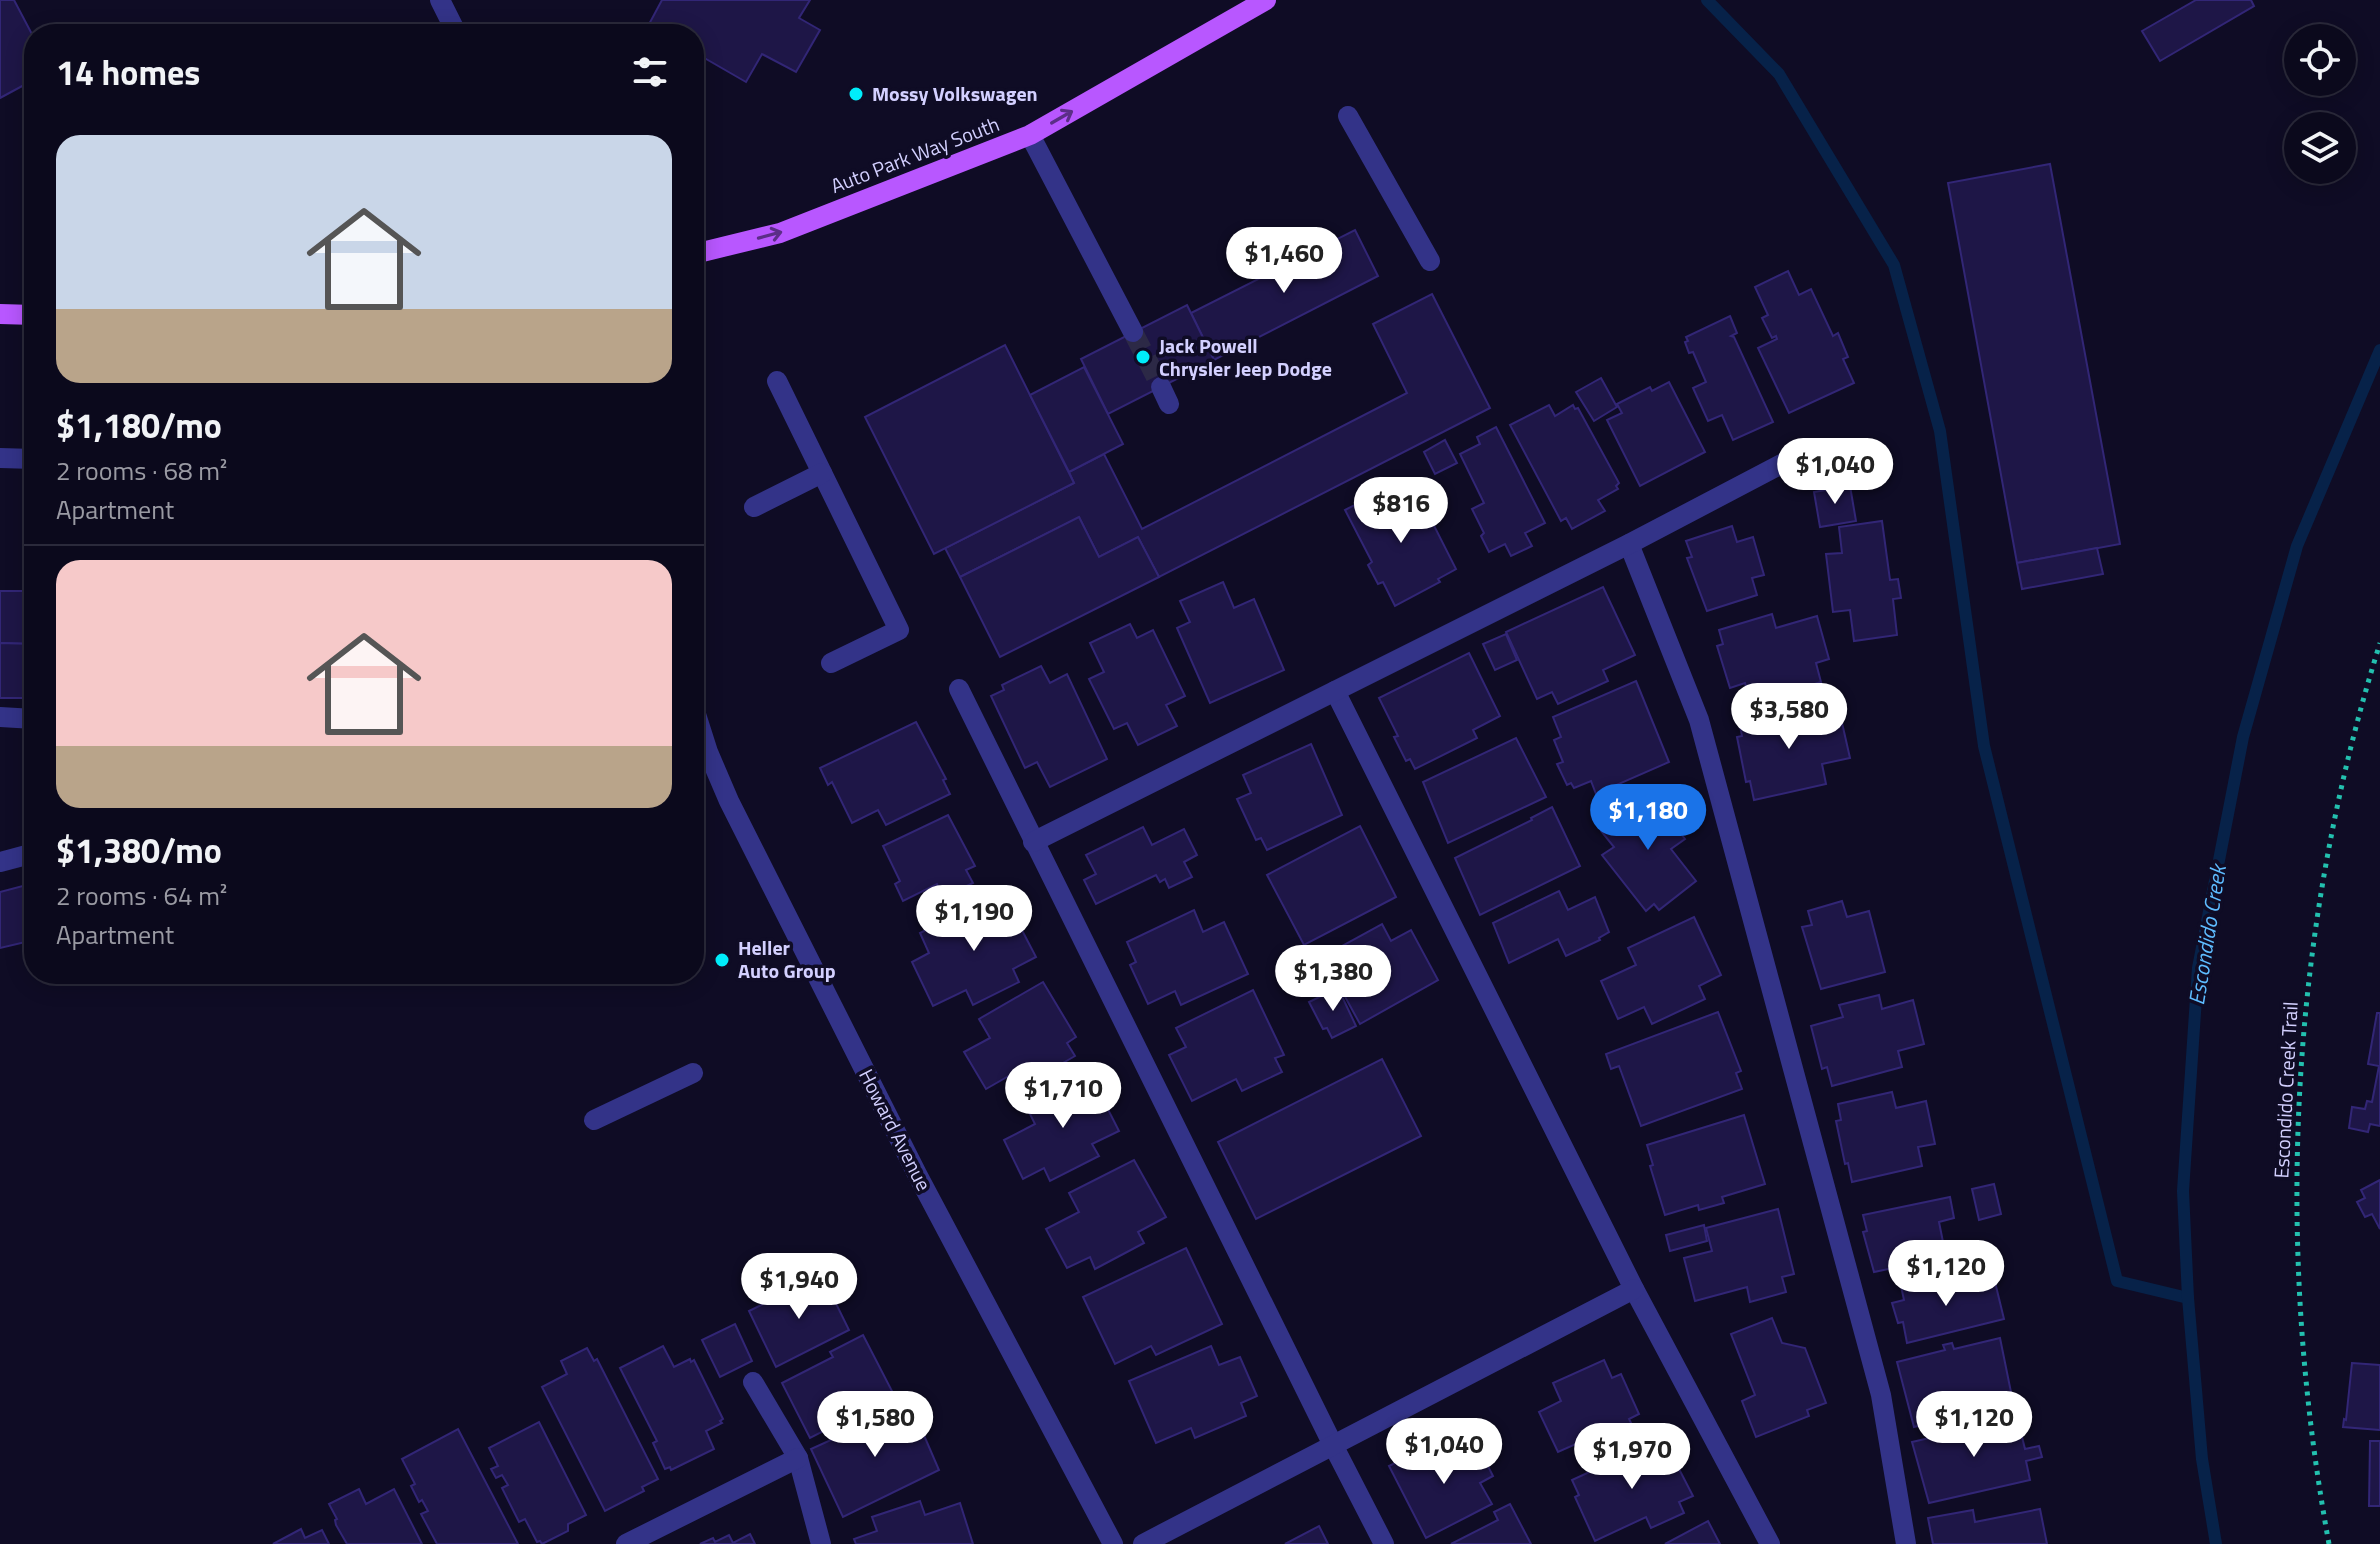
<!DOCTYPE html>
<meta charset="utf-8">
<style>
:root{--surface:#0b091c;--page:#191729;--text:#f1f3f6;--muted:#9a9aa3;--line:#2b2a3b;--accent:#1a73e8}
body{margin:0;font-family:"Titillium Web",sans-serif;background:var(--page);color:var(--text);height:100vh;display:flex;flex-direction:column;font-size:30px;white-space:nowrap}
*{box-sizing:border-box;margin:0}
p{font-size:26px;color:var(--muted)}
.icon{flex:none;width:44px;height:44px;fill:none;stroke:currentColor;stroke-width:2;stroke-linecap:round;stroke-linejoin:round}
.map{position:relative;flex:1;overflow:hidden}
.panel{position:absolute;left:24px;top:24px;width:680px;height:960px;display:flex;flex-direction:column;background:var(--surface);border-radius:32px;box-shadow:0 4px 20px #0003,0 0 0 2px var(--line)}
.panel>*{flex:none}
.controls{position:absolute;left:2284px;top:24px;display:grid;gap:16px}
.controls a{display:grid;place-items:center;width:72px;height:72px;border-radius:50%;background:var(--surface);box-shadow:0 4px 20px #0003,0 0 0 2px var(--line);font-size:40px}
.price{position:absolute;translate:-50% -68px;padding:0 18px;border-radius:28px;background:#fff;color:#222;font-size:26px;line-height:52px;filter:drop-shadow(0 2px 4px #0008)}
.price::after{content:'';position:absolute;left:50%;top:48px;width:24px;height:18px;margin-left:-12px;background:inherit;clip-path:polygon(0 0,100% 0,50% 100%)}
.price.selected{background:var(--accent);color:#fff}
ul{padding:0;list-style:none}
li{display:grid;align-content:center;gap:16px;height:424px;padding:0 32px}
li+li{border-top:2px solid var(--line)}
li span{display:grid;place-items:center;height:248px;border-radius:24px;color:#555}
li>.icon{margin-inline-start:auto}
span .icon{width:144px;height:144px;fill:#fffc;stroke-width:1}
li b{font-size:34px}
h2{display:flex;justify-content:space-between;align-items:center;height:96px;padding:0 32px;font-size:34px}
.map>svg:first-child{display:block}
.lines{fill:none;stroke-linecap:round;stroke-linejoin:round}
.stream{stroke:#072249;stroke-width:12}
.building{fill:#1e1647;stroke:#322676;stroke-width:2}
.minor-tunnel{stroke:#2c2946;stroke-width:20;stroke-dasharray:20 10;stroke-linecap:butt}
.path{stroke:#23c0af;stroke-width:5;stroke-dasharray:4 6;stroke-linecap:butt}
.minor{stroke:#338;stroke-width:20}
.major{stroke:#b857ff;stroke-width:20}
.oneway{stroke:#5b2e87}
.poi-dot{fill:#00edfb;stroke:#0f0c25;stroke-width:3}
.labels{text-anchor:middle;stroke-width:7;stroke-linejoin:round;paint-order:stroke}
.poi-label{font-size:20px;font-weight:bold;fill:#d3d0ff;stroke:#0f0c25;text-anchor:start}
.street-label{font-size:20px;fill:#d3d0ff;stroke:#0f0c25}
.water-label{font-size:22px;font-style:italic;fill:#5ebcff;stroke:#0f0c25}
</style>
<div class="map">
<svg width="2380" height="1544" viewBox="0 0 2380 1544">
<rect width="100%" height="100%" fill="#0f0c25"/>
<g class="lines">
<g class="stream">
<polyline points="1707,0 1779,74 1894,265 1940,431 1984,746 2117,1281 2188,1298"/>
<polyline points="2216,1544 2202,1459 2188,1298 2183,1191 2198,968 2243,737 2297,546 2380,350"/>
</g>
</g>
<g class="building">
<polygon points="0,0 14,0 34,38 34,55 26,84 0,98"/>
<polygon points="662,0 810,0 799,18 820,30 796,72 762,54 746,82 694,52 694,34 662,34 648,26"/>
<polygon points="2196,0 2251,0 2254,6 2160,61 2142,31"/>
<polygon points="2050,164 2120,544 2017,563 1948,183"/>
<polygon points="1355,230 1378,276 1214,360 1191,313"/>
<polygon points="1788,271 1799,295 1811,289 1833,336 1838,333 1848,357 1843,359 1854,383 1789,413 1758,348 1777,339 1776,336 1772,338 1762,318 1768,315 1755,287"/>
<polygon points="1432,294 1490,408 1159,577 1138,537 1099,557 1079,517 960,577 945,548 1074,483 1069,472 1104,454 1142,529 1407,393 1373,324"/>
<polygon points="1187,305 1214,360 1108,414 1081,359"/>
<polygon points="1730,316 1737,333 1731,336 1734,337 1773,422 1733,440 1722,415 1708,421 1693,388 1706,382 1693,352 1689,353 1685,342 1688,341 1686,337"/>
<polygon points="1005,345 1074,483 934,554 865,417"/>
<polygon points="1084,367 1123,444 1069,472 1030,395"/>
<polygon points="1601,378 1617,407 1594,421 1576,392"/>
<polygon points="1669,382 1705,452 1640,486 1607,420 1622,413 1617,404 1650,387 1652,391"/>
<polygon points="1549,405 1555,416 1573,405 1575,409 1578,408 1619,483 1616,486 1618,489 1598,500 1605,511 1572,529 1566,518 1561,521 1510,425"/>
<polygon points="1496,427 1545,523 1525,533 1532,546 1511,556 1505,544 1489,552 1481,536 1484,533 1472,509 1484,503 1460,454 1480,444 1477,437"/>
<polygon points="1445,440 1457,463 1435,474 1424,452"/>
<polygon points="1850,486 1856,521 1820,527 1814,492"/>
<polygon points="1390,487 1401,507 1420,498 1456,569 1438,579 1440,582 1395,606 1383,582 1378,584 1368,565 1372,562 1345,510"/>
<polygon points="1079,517 1099,557 1138,537 1159,577 1000,657 960,577"/>
<polygon points="1882,521 1890,580 1898,579 1901,598 1893,599 1897,635 1854,641 1850,610 1833,612 1826,554 1842,553 1839,527"/>
<polygon points="1732,526 1737,542 1753,537 1764,575 1752,578 1757,595 1707,611 1687,558 1692,557 1686,541"/>
<polygon points="2097,548 2103,574 2022,589 2017,563"/>
<polygon points="1223,582 1234,608 1254,599 1284,670 1210,703 1177,628 1190,622 1180,601"/>
<polygon points="1603,587 1635,655 1603,670 1608,681 1558,704 1552,692 1537,699 1506,632"/>
<polygon points="0,591 34,591 34,644 0,643"/>
<polygon points="1772,614 1776,628 1817,616 1829,659 1816,663 1821,682 1751,704 1745,683 1730,688 1717,646 1723,644 1719,630"/>
<polygon points="1130,624 1137,638 1153,630 1185,696 1166,705 1177,726 1138,745 1127,723 1114,729 1089,679 1104,672 1090,643"/>
<polygon points="1506,634 1517,660 1495,670 1483,644"/>
<polygon points="0,643 34,644 34,698 0,698"/>
<polygon points="1469,653 1500,716 1473,730 1477,738 1415,769 1410,759 1406,761 1394,737 1398,736 1379,698"/>
<polygon points="1041,666 1050,683 1067,674 1107,759 1050,787 1037,762 1025,768 991,696 1004,690 1002,685"/>
<polygon points="1636,681 1669,762 1596,794 1591,781 1574,788 1571,783 1567,785 1557,764 1563,762 1554,740 1561,737 1553,717"/>
<polygon points="1798,708 1802,723 1840,714 1850,758 1822,764 1826,784 1754,800 1750,781 1746,782 1737,737 1742,736 1739,721"/>
<polygon points="916,722 946,779 943,780 950,794 886,825 878,810 852,823 832,782 828,785 820,768"/>
<polygon points="1516,738 1546,797 1448,843 1423,782"/>
<polygon points="1311,744 1342,815 1267,850 1261,838 1256,840 1237,799 1251,793 1243,775"/>
<polygon points="1668,789 1676,804 1663,811 1685,839 1671,849 1696,881 1659,910 1654,904 1646,911 1602,855 1614,847 1601,831 1635,804"/>
<polygon points="1552,807 1580,866 1480,915 1455,858 1532,820 1531,818"/>
<polygon points="948,815 975,866 966,870 973,883 943,897 937,884 903,901 895,884 900,881 883,846"/>
<polygon points="1360,826 1396,897 1304,945 1267,875"/>
<polygon points="1143,827 1152,845 1184,829 1197,855 1184,862 1192,877 1169,888 1165,879 1160,882 1156,875 1096,904 1084,880 1096,874 1086,855"/>
<polygon points="34,883 34,940 0,948 0,892"/>
<polygon points="1559,891 1568,910 1595,897 1609,932 1599,938 1600,940 1566,956 1558,939 1509,963 1493,923"/>
<polygon points="1002,892 1036,957 1013,969 1019,982 973,1005 966,990 933,1006 912,962 929,953 920,933"/>
<polygon points="1842,901 1847,917 1869,911 1885,972 1821,989 1802,927 1812,925 1808,911"/>
<polygon points="1194,910 1203,932 1224,922 1248,974 1181,1005 1175,991 1148,1004 1130,965 1136,962 1127,942"/>
<polygon points="1694,917 1721,975 1699,986 1705,999 1652,1024 1644,1007 1618,1019 1601,981 1636,965 1628,948"/>
<polygon points="1382,924 1391,941 1411,930 1438,980 1360,1024 1332,973 1350,963 1340,947"/>
<polygon points="1043,982 1076,1037 1067,1043 1075,1056 1028,1083 1021,1069 986,1089 964,1052 990,1038 979,1019"/>
<polygon points="1338,988 1356,1026 1332,1038 1327,1028 1323,1029 1309,1002"/>
<polygon points="1253,990 1284,1055 1275,1058 1282,1072 1242,1091 1236,1079 1192,1101 1169,1055 1186,1047 1176,1028"/>
<polygon points="1879,995 1882,1009 1913,1000 1924,1044 1898,1051 1902,1067 1832,1086 1827,1067 1822,1069 1811,1026 1843,1017 1839,1005"/>
<polygon points="1718,1012 1741,1071 1736,1073 1742,1089 1641,1126 1619,1066 1611,1069 1606,1054"/>
<polygon points="2377,1013 2380,1013 2380,1126 2370,1124 2368,1132 2349,1128 2352,1107 2365,1109 2367,1101 2372,1102 2379,1066 2368,1064"/>
<polygon points="1382,1059 1421,1136 1256,1219 1218,1142"/>
<polygon points="1089,1072 1119,1131 1092,1144 1099,1156 1050,1181 1044,1168 1023,1179 1004,1140 1035,1124 1025,1104"/>
<polygon points="1892,1092 1896,1108 1926,1101 1935,1144 1918,1147 1922,1166 1852,1182 1848,1163 1845,1164 1836,1121 1841,1120 1838,1104"/>
<polygon points="1744,1115 1765,1184 1722,1197 1724,1203 1699,1210 1698,1205 1665,1215 1650,1166 1653,1165 1647,1145"/>
<polygon points="1134,1160 1166,1217 1138,1232 1144,1243 1095,1269 1090,1257 1067,1268 1046,1229 1079,1212 1069,1193"/>
<polygon points="2380,1180 2380,1229 2372,1214 2365,1217 2357,1202 2365,1198 2361,1190"/>
<polygon points="1994,1184 2001,1214 1979,1220 1972,1189"/>
<polygon points="1950,1197 1954,1218 1939,1222 1946,1257 1874,1272 1863,1232 1867,1231 1863,1215"/>
<polygon points="1778,1209 1794,1274 1782,1277 1786,1292 1750,1302 1747,1287 1695,1301 1684,1258 1712,1251 1706,1228"/>
<polygon points="1704,1225 1707,1241 1670,1251 1666,1235"/>
<polygon points="1186,1248 1222,1324 1156,1355 1151,1346 1115,1364 1083,1297"/>
<polygon points="1968,1255 1972,1271 1939,1280 1935,1264"/>
<polygon points="822,1275 849,1330 776,1367 749,1311"/>
<polygon points="1936,1278 1939,1291 1994,1278 2004,1319 1907,1343 1903,1322 1898,1323 1892,1303 1904,1300 1901,1286"/>
<polygon points="1772,1318 1782,1343 1805,1348 1826,1403 1807,1410 1809,1416 1756,1437 1742,1401 1755,1395 1731,1334"/>
<polygon points="735,1324 752,1361 720,1377 702,1340"/>
<polygon points="863,1335 894,1395 810,1438 782,1383 833,1357 830,1352"/>
<polygon points="2000,1338 2013,1402 1914,1427 1897,1362 1945,1350 1943,1345 1952,1343 1954,1349"/>
<polygon points="663,1346 674,1367 690,1359 691,1362 694,1360 723,1419 720,1421 722,1423 706,1431 714,1449 671,1470 670,1467 665,1469 653,1443 657,1441 620,1368"/>
<polygon points="1211,1346 1219,1365 1240,1357 1257,1396 1241,1403 1246,1416 1195,1438 1191,1428 1156,1443 1129,1381"/>
<polygon points="587,1348 594,1361 597,1359 658,1479 642,1487 644,1491 605,1511 542,1387 567,1374 561,1361"/>
<polygon points="1604,1360 1612,1378 1621,1374 1639,1414 1629,1419 1636,1433 1602,1449 1596,1435 1558,1452 1539,1412 1561,1401 1553,1383"/>
<polygon points="2352,1363 2380,1365 2380,1430 2343,1427 2344,1419 2346,1420"/>
<polygon points="910,1403 939,1470 843,1517 811,1449 864,1425 861,1420 880,1411 883,1416"/>
<polygon points="2017,1417 2025,1449 2039,1446 2042,1457 2026,1461 2030,1480 1929,1503 1912,1442 1951,1433 1950,1427 1975,1421 1976,1426"/>
<polygon points="539,1422 586,1515 568,1524 568,1531 542,1544 540,1541 537,1542 525,1519 519,1522 502,1488 508,1485 502,1475 496,1478 491,1469 498,1466 489,1448"/>
<polygon points="458,1429 518,1544 437,1544 421,1514 428,1511 422,1500 419,1502 411,1486 415,1484 402,1459"/>
<polygon points="1473,1437 1493,1476 1480,1483 1492,1504 1426,1538 1389,1466 1423,1449 1429,1460"/>
<polygon points="1663,1438 1693,1496 1679,1502 1684,1513 1651,1528 1646,1517 1595,1541 1575,1497 1579,1495 1572,1480"/>
<polygon points="2370,1441 2380,1441 2380,1506 2369,1506"/>
<polygon points="359,1489 366,1504 394,1489 422,1544 347,1544 336,1525 335,1520 337,1519 329,1504"/>
<polygon points="920,1501 925,1515 960,1503 973,1544 856,1544 854,1539 877,1531 872,1517"/>
<polygon points="1510,1504 1531,1544 1451,1544 1498,1520 1494,1512"/>
<polygon points="2040,1509 2047,1544 1933,1544 1928,1518 1973,1510 1975,1522"/>
<polygon points="1708,1521 1720,1544 1665,1544"/>
<polygon points="1319,1526 1328,1544 1285,1544"/>
<polygon points="301,1529 305,1538 322,1530 329,1544 273,1544"/>
<polygon points="750,1534 755,1544 700,1544 713,1538 715,1542 729,1535 733,1543"/>
</g>
<g class="lines">
<polyline class="minor-tunnel" points="1133,332 1161,387"/>
<path class="path" d="M2329,1544C2274,1245 2289,934 2380,643"/>
<g class="minor">
<polyline points="440,0 457,34"/>
<polyline points="1348,116 1430,261"/>
<polyline points="1030,135 1133,332"/>
<polyline points="777,381 899,630 831,663"/>
<polyline points="1161,387 1169,404"/>
<polyline points="0,458 34,459"/>
<polyline points="754,507 822,473"/>
<polyline points="1629,544 1699,720 1881,1395 1906,1544"/>
<polyline points="959,689 1333,1445 1384,1544"/>
<polyline points="1335,691 1634,1289 1770,1544"/>
<polyline points="694,708 708,752 729,801 917,1174 1113,1544"/>
<polyline points="0,717 34,719"/>
<polyline points="1033,842 1629,544 1812,448"/>
<polyline points="0,862 34,853"/>
<polyline points="594,1120 693,1073"/>
<polyline points="753,1382 798,1458 821,1544"/>
<polyline points="626,1544 798,1458"/>
<polyline points="1143,1544 1634,1289"/>
</g>
<g class="major">
<polyline points="694,254 780,233 1030,135 1266,0"/>
<polyline points="0,314 34,315"/>
</g>
</g>
<defs><path id="oneway-shaft" d="M-6 0H5M1.5-3L5.5 0L1.5 3" fill="none" stroke-width="1.6" stroke-linecap="round" stroke-linejoin="round" transform="scale(2)"/></defs>
<g class="oneway">
<use href="#oneway-shaft" transform="translate(1062 117) rotate(-30)"/>
<use href="#oneway-shaft" transform="translate(770 235) rotate(-15)"/>
</g>
<g class="poi-dot">
<circle cx="856" cy="94" r="8"/>
<circle cx="1143" cy="357" r="8"/>
<circle cx="722" cy="960" r="8"/>
</g>
<g class="labels">
<g class="poi-label">
<text x="872" y="101">Mossy Volkswagen</text>
<text x="1159" y="353">Jack Powell<tspan x="1159" dy="23">Chrysler Jeep Dodge</tspan></text>
<text x="738" y="955">Heller<tspan x="738" dy="23">Auto Group</tspan></text>
</g>
<g class="street-label">
<text transform="translate(915 155) rotate(-21)" y="7">Auto Park Way South</text>
<text transform="translate(2286 1090) rotate(-87)" y="7">Escondido Creek Trail</text>
<text transform="translate(895 1130) rotate(63)" y="7">Howard Avenue</text>
</g>
<g class="water-label">
<text transform="translate(2207 935) rotate(-81)" y="8">Escondido Creek</text>
</g>
</g>
</svg>
<div class="controls">
<a><svg class="icon" aria-label="locate" viewBox="0 0 24 24"><circle cx="12" cy="12" r="6"/><path d="M12 2v4M12 18v4M2 12h4M18 12h4"/></svg></a>
<a><svg class="icon" aria-label="layers" viewBox="0 0 24 24"><path d="M12 4l9 5-9 5-9-5zM3 14l9 5 9-5"/></svg></a>
</div>
<b class="price" style="left:1284px;top:295px">$1,460</b>
<b class="price" style="left:1835px;top:506px">$1,040</b>
<b class="price" style="left:1401px;top:545px">$816</b>
<b class="price" style="left:1789px;top:751px">$3,580</b>
<b class="price selected" style="left:1648px;top:852px">$1,180</b>
<b class="price" style="left:974px;top:953px">$1,190</b>
<b class="price" style="left:1333px;top:1013px">$1,380</b>
<b class="price" style="left:1063px;top:1130px">$1,710</b>
<b class="price" style="left:1946px;top:1308px">$1,120</b>
<b class="price" style="left:799px;top:1321px">$1,940</b>
<b class="price" style="left:875px;top:1459px">$1,580</b>
<b class="price" style="left:1974px;top:1459px">$1,120</b>
<b class="price" style="left:1444px;top:1486px">$1,040</b>
<b class="price" style="left:1632px;top:1491px">$1,970</b>
<section class="panel">
<h2>14 homes<svg class="icon" aria-label="filters" viewBox="0 0 24 24"><path d="M4 7h16M4 17h16"/><circle cx="9" cy="7" r="2"/><circle cx="15" cy="17" r="2"/></svg></h2>
<ul>
<li><span style="background:linear-gradient(#c9d6e8 70%,#b9a48a 0)"><svg class="icon" aria-label="home" viewBox="0 0 24 24"><path d="M3 11l9-7 9 7M6 9v11h12V9"/></svg></span><div><b>$1,180/mo</b><p>2 rooms · 68 m²</p><p>Apartment</p></div></li>
<li><span style="background:linear-gradient(#f6c9c9 75%,#b9a48a 0)"><svg class="icon" aria-label="home" viewBox="0 0 24 24"><path d="M3 11l9-7 9 7M6 9v11h12V9"/></svg></span><div><b>$1,380/mo</b><p>2 rooms · 64 m²</p><p>Apartment</p></div></li>
</ul>
</section>
</div>
